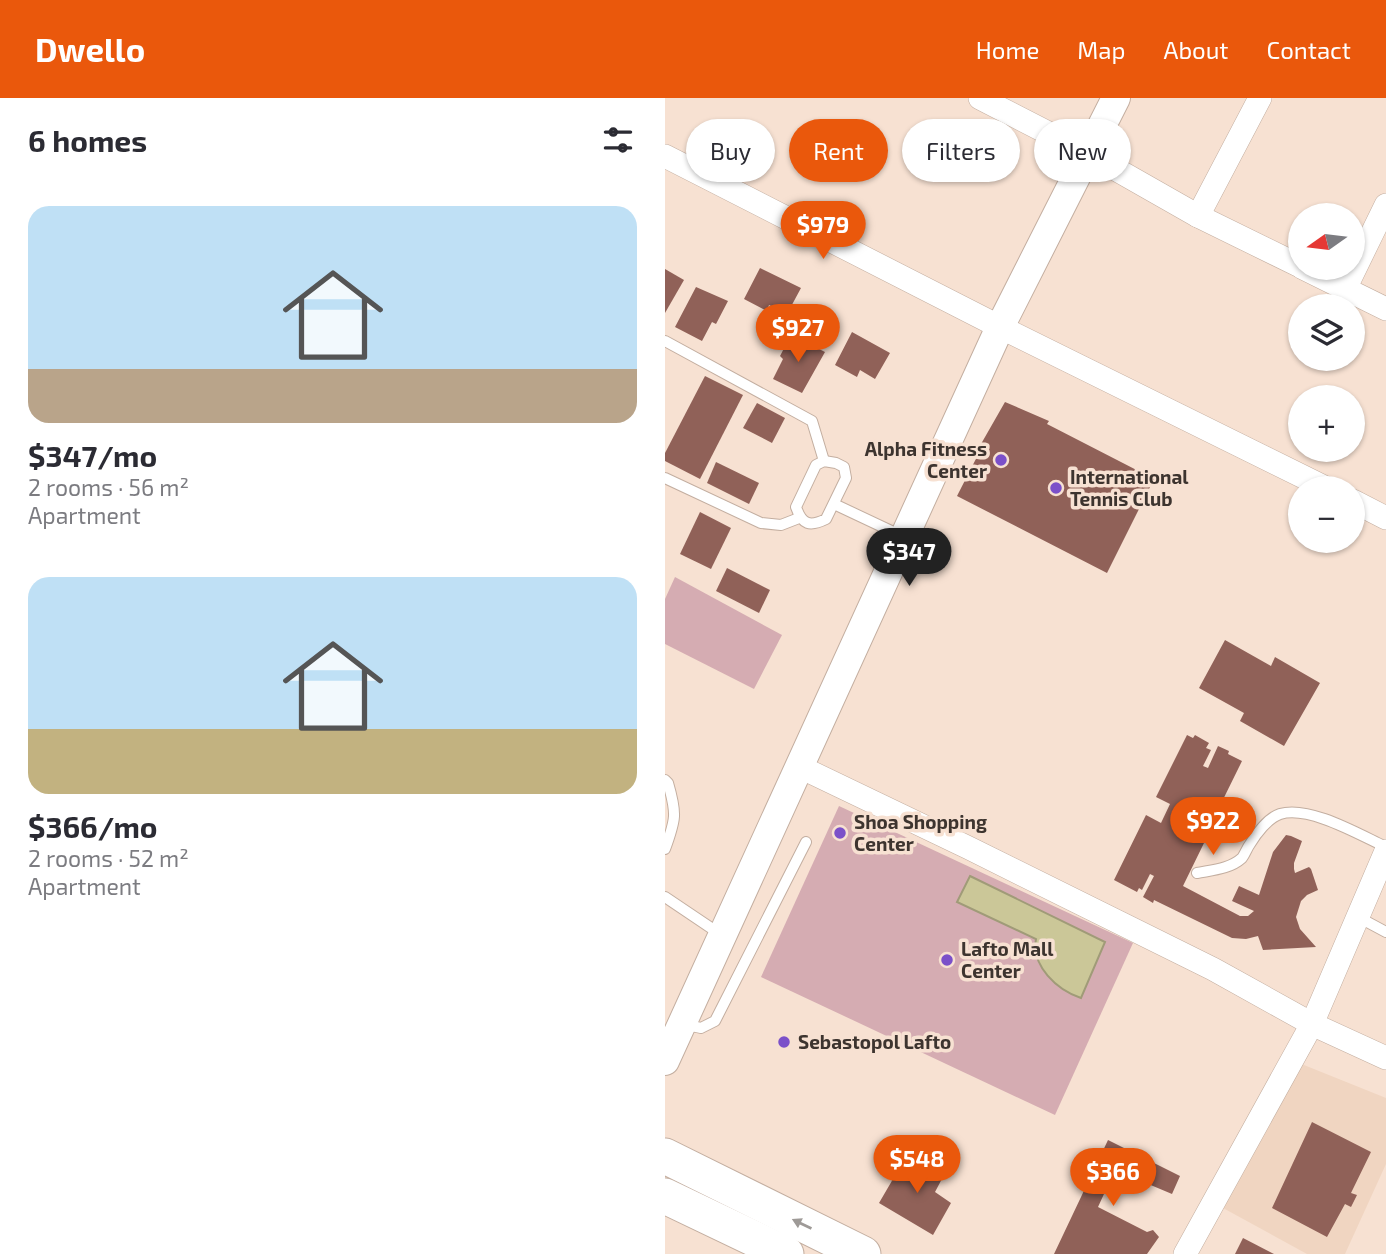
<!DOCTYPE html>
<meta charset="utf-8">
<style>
:root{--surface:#fff;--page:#f7f7f7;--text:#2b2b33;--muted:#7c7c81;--accent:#ea580c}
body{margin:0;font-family:"Exo 2",sans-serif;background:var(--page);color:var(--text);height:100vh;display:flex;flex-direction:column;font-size:26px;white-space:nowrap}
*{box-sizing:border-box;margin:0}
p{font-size:23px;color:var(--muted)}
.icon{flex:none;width:38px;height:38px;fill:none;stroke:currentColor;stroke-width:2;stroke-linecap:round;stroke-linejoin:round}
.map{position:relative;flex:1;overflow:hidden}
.details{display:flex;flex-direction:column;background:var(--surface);width:665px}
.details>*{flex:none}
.top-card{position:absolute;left:21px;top:21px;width:595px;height:63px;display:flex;gap:14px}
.needle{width:46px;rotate:256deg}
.fabs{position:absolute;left:623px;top:105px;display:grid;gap:14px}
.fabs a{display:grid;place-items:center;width:77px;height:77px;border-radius:50%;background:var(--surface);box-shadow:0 2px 5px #0004;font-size:35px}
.price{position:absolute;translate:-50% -60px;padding:0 16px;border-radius:24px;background:var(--accent);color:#fff;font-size:23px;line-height:46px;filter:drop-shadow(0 2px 4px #0008)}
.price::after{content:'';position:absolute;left:50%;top:42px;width:21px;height:16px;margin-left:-10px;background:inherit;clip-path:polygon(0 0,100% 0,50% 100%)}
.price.current{background:#222;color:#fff}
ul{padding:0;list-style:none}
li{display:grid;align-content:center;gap:14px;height:371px;padding:0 28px}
li span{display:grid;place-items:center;height:217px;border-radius:21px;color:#555}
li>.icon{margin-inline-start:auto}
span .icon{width:126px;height:126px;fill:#fffc;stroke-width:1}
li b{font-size:30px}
h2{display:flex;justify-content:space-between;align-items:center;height:84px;padding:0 28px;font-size:30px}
.chip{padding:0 24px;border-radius:32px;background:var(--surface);box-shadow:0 2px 5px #0004;font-size:24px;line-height:63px}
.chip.current{background:var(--accent);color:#fff}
header{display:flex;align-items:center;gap:42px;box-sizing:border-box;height:98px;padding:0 35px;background:var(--accent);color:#fff}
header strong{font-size:33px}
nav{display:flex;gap:38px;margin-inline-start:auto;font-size:24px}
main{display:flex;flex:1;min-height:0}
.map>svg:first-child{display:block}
.built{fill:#f0d5c1}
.green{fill:#d5acb2}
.water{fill:#cbc798;stroke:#a09b78;stroke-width:2}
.building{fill:#906158}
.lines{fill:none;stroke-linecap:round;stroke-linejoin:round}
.service-casing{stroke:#c3aea0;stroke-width:12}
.minor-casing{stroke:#c3aea0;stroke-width:24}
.tertiary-casing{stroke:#c3aea0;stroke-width:30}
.primary-casing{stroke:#c3aea0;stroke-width:37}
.service{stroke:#fff;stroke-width:10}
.minor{stroke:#fff;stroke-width:23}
.tertiary{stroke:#fff;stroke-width:28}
.primary{stroke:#fff;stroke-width:35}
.oneway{fill:#9e9a97}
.poi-dot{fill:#7b50c9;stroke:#f7e1d2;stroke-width:2.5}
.labels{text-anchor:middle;stroke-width:7;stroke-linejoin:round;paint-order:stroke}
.poi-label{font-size:19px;font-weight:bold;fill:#3d342f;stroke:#f7e1d2;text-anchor:start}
</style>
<header>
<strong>Dwello</strong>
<nav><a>Home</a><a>Map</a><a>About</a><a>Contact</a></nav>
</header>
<main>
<section class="details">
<h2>6 homes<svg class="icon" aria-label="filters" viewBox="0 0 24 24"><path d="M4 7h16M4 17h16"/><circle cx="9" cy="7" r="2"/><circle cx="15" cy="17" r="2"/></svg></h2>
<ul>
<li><span style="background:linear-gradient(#bfe0f5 75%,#b9a48a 0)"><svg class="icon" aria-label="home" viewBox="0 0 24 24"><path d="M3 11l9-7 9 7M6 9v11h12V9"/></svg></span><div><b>$347/mo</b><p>2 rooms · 56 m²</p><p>Apartment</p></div></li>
<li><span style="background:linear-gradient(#bfe0f5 70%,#c2b280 0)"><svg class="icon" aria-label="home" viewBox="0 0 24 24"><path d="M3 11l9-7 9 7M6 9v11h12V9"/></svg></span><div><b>$366/mo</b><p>2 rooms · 52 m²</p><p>Apartment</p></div></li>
</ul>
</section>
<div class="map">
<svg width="721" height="1156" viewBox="0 0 721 1156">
<rect width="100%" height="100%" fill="#f7e1d2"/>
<polygon class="built" points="634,965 721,1000 721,1066 680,1156 642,1156 558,1110"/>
<g class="green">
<polygon points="10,479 117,537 89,591 0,546 0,501"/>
<polygon points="174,708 468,845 390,1017 96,879"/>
</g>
<path class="water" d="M305,778L440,844L416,900C392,892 366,868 371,841L292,804Z"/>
<g class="building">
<polygon points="95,170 136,190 122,216 104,207 102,213 79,201"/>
<polygon points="0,171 19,182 0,215"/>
<polygon points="31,189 63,203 51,226 47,224 37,243 10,229"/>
<polygon points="187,234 225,255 210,281 195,272 192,279 170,267"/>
<polygon points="126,237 160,254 137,295 108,281 118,261 115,258"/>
<polygon points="40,278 78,297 35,381 0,363 0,355"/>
<polygon points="340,304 384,323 382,326 489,381 442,475 292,398 318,347 316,346"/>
<polygon points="92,305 120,320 107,345 78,330"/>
<polygon points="51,364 94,385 84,406 42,385"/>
<polygon points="35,414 66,430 46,471 15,456"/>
<polygon points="62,470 105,492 94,515 51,493"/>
<polygon points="560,542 606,568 610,559 655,585 619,648 575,623 579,615 534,590"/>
<polygon points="522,637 528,640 530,637 544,645 541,650 546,652 538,668 543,670 553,648 564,653 563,656 577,663 546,726 536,721 527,739 539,745 518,788 575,818 583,818 589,813 567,803 574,788 594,797 608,754 621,737 626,738 637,743 629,765 629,771 630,775 644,769 646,771 653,792 642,797 636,803 631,819 635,831 651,849 598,852 593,838 581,841 567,840 489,802 488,805 478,799 489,778 485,776 477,792 474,790 472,794 449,782 481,717 496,725 505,706 491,699"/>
<polygon points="647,1024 706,1054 686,1095 692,1097 686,1109 680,1106 662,1139 607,1110"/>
<polygon points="443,1042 515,1078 507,1096 450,1072 433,1109 482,1134 488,1132 494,1139 482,1156 389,1156"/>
<polygon points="242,1057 279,1077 270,1094 286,1105 268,1137 214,1105"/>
<polygon points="578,1140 609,1156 570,1156"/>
</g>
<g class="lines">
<g class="service-casing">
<g id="service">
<polyline points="0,243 147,323 159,363"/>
<path d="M159,363L171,365L179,369L181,380L161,421C145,429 137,427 131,409L151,367Z"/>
<polyline points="0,380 96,425 116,427 134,420"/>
<polyline points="169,406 239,439"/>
<path d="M0,682L3,685C12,716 11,721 0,751"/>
<path d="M532,775C547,772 565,771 577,760C580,756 582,750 585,746C591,736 603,720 615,716C644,707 695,737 721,749"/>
<polyline points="0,799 55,836"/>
<polyline points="693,819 721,834"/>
<polyline points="17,926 36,930 50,923 141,744"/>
</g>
</g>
<g class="minor-casing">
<g id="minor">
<polyline points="315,0 424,56 533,118 635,168"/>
<polyline points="0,58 335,229 661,390"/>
<polyline points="533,118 595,0"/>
<polyline points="638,170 721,211"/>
<polyline points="680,191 721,107"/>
<polyline points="688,403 721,420"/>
<polyline points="135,669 304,750 548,871 647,926 721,960"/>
<polyline points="520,1156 647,926 721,753"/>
</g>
</g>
<g class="tertiary-casing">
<polyline id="tertiary" points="0,963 335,229 451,0"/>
</g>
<g class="primary-casing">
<g id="primary">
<polyline points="0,1058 198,1156"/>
<polyline points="0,1098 121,1156"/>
</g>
</g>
<use href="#service" class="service"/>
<use href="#minor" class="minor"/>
<use href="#tertiary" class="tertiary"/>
<use href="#primary" class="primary"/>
</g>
<defs><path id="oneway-solid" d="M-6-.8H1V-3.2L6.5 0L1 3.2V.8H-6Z" transform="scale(1.75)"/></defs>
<use class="oneway" href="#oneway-solid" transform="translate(137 1126) rotate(-154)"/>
<g class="poi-dot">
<circle cx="336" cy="362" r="7"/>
<circle cx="391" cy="390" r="7"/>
<circle cx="175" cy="735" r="7"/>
<circle cx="282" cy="862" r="7"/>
<circle cx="119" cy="944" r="7"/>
</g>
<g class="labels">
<g class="poi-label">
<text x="322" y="358" text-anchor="end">Alpha Fitness<tspan x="322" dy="22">Center</tspan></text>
<text x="405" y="386">International<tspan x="405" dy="22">Tennis Club</tspan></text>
<text x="189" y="731">Shoa Shopping<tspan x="189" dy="22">Center</tspan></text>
<text x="296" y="858">Lafto Mall<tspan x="296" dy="22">Center</tspan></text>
<text x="133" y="951">Sebastopol Lafto</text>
</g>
</g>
</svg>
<div class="fabs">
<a><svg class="needle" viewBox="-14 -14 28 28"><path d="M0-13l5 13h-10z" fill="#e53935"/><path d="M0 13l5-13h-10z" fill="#7c7c81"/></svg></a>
<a><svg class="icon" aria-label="layers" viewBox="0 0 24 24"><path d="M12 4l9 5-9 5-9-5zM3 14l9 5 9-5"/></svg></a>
<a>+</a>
<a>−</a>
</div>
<b class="price" style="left:158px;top:163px">$979</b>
<b class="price" style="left:133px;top:266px">$927</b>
<b class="price current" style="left:244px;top:490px">$347</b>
<b class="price" style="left:548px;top:759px">$922</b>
<b class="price" style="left:252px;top:1097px">$548</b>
<b class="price" style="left:448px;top:1110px">$366</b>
<div class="top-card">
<a class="chip">Buy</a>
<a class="chip current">Rent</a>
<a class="chip">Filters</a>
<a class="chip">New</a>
</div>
</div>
</main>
